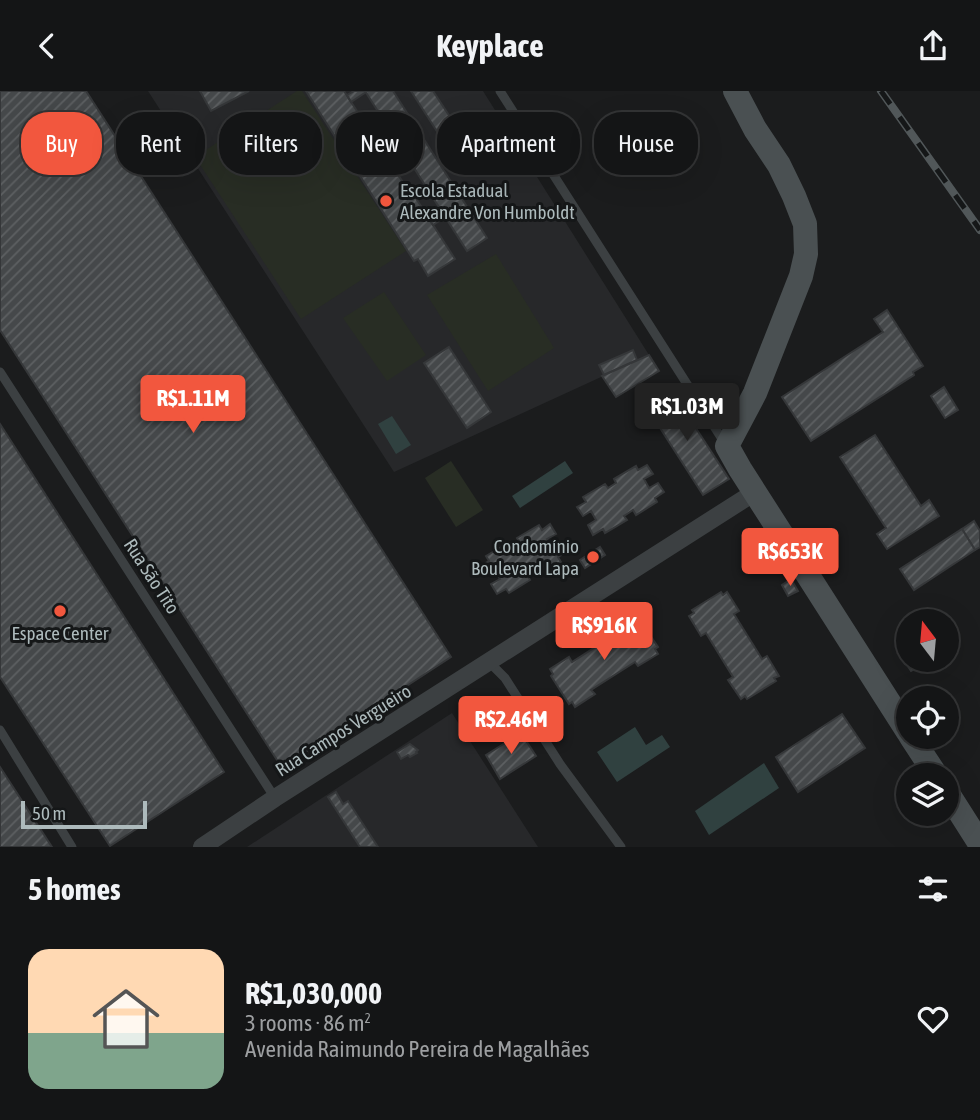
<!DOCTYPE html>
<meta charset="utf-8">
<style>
:root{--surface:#141516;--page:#212223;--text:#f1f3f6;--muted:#9d9fa1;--line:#333435;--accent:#f2573e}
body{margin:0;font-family:"Asap Condensed",sans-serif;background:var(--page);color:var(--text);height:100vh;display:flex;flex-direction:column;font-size:26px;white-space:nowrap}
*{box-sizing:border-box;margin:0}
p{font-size:23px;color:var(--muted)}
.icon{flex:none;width:38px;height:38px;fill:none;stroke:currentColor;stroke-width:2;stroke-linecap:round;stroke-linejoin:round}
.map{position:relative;height:756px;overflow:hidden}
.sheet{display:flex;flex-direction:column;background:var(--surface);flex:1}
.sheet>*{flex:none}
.hud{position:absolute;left:21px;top:21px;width:938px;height:63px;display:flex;gap:14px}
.needle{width:46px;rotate:344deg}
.tools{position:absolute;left:896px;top:518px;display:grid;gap:14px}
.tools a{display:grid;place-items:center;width:63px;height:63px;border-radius:50%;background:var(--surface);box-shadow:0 7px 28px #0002,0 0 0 2px var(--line);font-size:35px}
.scale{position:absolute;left:21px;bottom:18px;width:126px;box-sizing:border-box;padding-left:7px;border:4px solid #adbabc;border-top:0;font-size:19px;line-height:24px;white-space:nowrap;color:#adbabc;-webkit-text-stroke:5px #151718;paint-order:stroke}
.price{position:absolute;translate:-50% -60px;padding:0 16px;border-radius:7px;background:var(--accent);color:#fff;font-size:23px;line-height:46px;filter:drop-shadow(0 2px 4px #0008)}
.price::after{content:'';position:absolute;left:50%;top:42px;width:21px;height:16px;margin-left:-10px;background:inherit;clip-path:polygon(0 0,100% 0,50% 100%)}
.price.selected{background:#222;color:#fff}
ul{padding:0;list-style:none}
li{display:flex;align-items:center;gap:21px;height:175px;padding:0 28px}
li+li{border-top:2px solid var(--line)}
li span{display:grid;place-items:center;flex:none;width:196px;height:140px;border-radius:21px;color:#555}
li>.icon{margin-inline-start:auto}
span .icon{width:84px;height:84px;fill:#fffc;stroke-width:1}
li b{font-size:30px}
h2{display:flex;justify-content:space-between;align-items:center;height:84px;padding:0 28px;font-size:30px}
.chip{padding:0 24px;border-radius:28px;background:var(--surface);box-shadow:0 7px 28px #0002,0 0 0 2px var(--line);font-size:24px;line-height:63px}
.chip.selected{background:var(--accent);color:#fff}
header{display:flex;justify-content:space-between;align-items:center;height:91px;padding:0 28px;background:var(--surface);font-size:32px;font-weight:700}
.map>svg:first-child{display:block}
.built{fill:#27282a}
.pitch{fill:#282d24}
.water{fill:#304140}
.building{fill:url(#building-hatch);stroke:#353739;stroke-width:2}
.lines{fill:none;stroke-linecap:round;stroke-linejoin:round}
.lane{stroke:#3c4042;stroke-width:9}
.street{stroke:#3c4042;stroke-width:18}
.secondary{stroke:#4a5052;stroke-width:24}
.rail-casing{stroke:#515759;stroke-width:8}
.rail{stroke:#151718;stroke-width:5;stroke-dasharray:16;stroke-linecap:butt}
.poi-dot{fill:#f2573e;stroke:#151718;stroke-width:2.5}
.labels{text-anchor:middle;stroke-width:6;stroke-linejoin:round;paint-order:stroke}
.poi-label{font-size:19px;fill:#adbabc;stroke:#151718;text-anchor:start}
.street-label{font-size:19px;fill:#adbabc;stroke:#151718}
</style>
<header><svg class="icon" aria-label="back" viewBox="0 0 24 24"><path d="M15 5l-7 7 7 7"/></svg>Keyplace<svg class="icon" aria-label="share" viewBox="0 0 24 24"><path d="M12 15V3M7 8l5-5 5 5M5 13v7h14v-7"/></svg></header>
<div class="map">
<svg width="980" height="756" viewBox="0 0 980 756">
<defs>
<pattern id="building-hatch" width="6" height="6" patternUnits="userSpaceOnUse" patternTransform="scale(1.75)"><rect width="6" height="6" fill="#45484a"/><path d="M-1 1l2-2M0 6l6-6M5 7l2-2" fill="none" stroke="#5d6062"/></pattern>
</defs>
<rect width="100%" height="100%" fill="#1b1c1d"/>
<g class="built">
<polygon points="148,0 483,0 649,264 394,381"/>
<polygon points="452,622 538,756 247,756"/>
</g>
<g class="pitch">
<polygon points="297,0 302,0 406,160 301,228 195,66"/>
<polygon points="496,163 554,257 488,300 427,204"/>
<polygon points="384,201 426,264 387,290 343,227"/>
<polygon points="451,370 483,419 456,436 425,387"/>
</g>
<g class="water">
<polygon points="392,325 411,354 396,363 378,333"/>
<polygon points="565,370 573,382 520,417 512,405"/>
<polygon points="635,636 646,654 662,644 670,656 617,691 597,661"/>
<polygon points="764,672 779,697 709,744 695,720"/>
</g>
<g class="building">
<polygon points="0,0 86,0 451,566 287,673 277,669 0,239"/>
<polygon points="200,0 249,0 211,20"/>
<polygon points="306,0 344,0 406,96 408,95 455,168 428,185 418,168 414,170"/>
<polygon points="354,0 365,0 366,1 351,11 347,4"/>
<polygon points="365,0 393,0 487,147 467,160"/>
<polygon points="411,0 433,0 454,32 438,42"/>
<polygon points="388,36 392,42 377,51 373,46"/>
<polygon points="439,117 445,126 433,134 427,125"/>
<polygon points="887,219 923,275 913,281 914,284 811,350 782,306 883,241 874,228"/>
<polygon points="449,256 491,321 467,337 424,272"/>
<polygon points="633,259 637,269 604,284 599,274"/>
<polygon points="649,264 659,280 616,306 602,285"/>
<polygon points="944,296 958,319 945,327 931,305"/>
<polygon points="671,299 729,388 703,404 646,315"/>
<polygon points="0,333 224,681 110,755 0,586"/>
<polygon points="875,344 921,415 929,409 939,425 887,458 877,443 886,437 840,366"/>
<polygon points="647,374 653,383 644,388 649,397 658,392 664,401 655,407 657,411 636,424 633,419 624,425 627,429 605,442 603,438 593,444 588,434 596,429 591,420 583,425 577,416 586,411 583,406 605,393 608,397 616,392 614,388 636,375 638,379"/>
<polygon points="974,430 980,440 980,456 975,459 962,438"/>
<polygon points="550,433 556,443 547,448 553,457 561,452 567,461 558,466 561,471 539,483 536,479 527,484 530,489 509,502 506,498 497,503 491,493 500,488 494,480 486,485 480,475 489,470 486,465 508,452 511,457 520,452 517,447 539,434 542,439"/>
<polygon points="962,438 975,459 914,499 900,478"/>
<polygon points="600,456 605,464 585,477 580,469"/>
<polygon points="791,488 798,500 788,505 782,494"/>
<polygon points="721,501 723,504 727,501 739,520 734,523 762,568 767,565 779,585 774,587 776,590 747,608 745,605 741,608 728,589 733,586 706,542 701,545 689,525 694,522 692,519"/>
<polygon points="633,525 636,530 639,528 658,556 655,558 658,563 638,575 635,571 591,599 595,603 575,616 572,611 569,613 551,585 553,583 550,578 569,566 572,571 617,542 614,538"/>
<polygon points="908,567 908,569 915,569 920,575 911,580 904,569"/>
<polygon points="842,623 865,657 798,701 776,666"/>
<polygon points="521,642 536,665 500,688 486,664"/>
<polygon points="410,653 418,659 416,661 417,662 410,666 408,664 401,668 397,661"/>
<polygon points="0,676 52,756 0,756"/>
<polygon points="336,701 343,713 348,710 378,756 360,756 328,706"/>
</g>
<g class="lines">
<g class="lane">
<polyline points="500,0 724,351"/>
<polyline points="0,281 275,707"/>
<polyline points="489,571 505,587 560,673 621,756"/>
<polyline points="0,639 72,756"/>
</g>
<polyline class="street" points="202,756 275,707 755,401"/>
<g class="secondary">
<polyline points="735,0 755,38 779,74 794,105 805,133 806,163 801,185 755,302 727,355 740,378 908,641"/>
<polyline points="911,646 936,684"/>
<polyline points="947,701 980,753"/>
</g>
<g class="rail-casing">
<polyline id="rail" points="881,0 980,139"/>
</g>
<use href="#rail" class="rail"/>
</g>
<g class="poi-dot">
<circle cx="386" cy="110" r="7"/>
<circle cx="593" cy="466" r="7"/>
<circle cx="60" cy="520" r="7"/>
</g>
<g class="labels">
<g class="poi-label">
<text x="400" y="106">Escola Estadual<tspan x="400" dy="22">Alexandre Von Humboldt</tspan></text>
<text x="579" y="462" text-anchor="end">Condomínio<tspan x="579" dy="22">Boulevard Lapa</tspan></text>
<text x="60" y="549" text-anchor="middle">Espace Center</text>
</g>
<g class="street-label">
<text transform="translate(152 485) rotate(57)" y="7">Rua São Tito</text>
<text transform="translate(343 639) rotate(-32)" y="7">Rua Campos Vergueiro</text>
</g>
</g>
</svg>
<div class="tools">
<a><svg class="needle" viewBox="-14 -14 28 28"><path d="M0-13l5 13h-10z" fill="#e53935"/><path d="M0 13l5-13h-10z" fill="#9d9fa1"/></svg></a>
<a><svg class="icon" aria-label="locate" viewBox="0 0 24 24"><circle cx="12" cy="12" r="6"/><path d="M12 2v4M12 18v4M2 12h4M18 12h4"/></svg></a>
<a><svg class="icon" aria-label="layers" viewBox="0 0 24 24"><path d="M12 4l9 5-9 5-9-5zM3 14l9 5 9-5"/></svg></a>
</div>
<div class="scale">50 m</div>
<b class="price" style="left:193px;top:344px">R$1.11M</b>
<b class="price selected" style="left:687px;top:352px">R$1.03M</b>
<b class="price" style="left:790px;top:497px">R$653K</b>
<b class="price" style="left:604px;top:571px">R$916K</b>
<b class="price" style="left:511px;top:665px">R$2.46M</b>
<div class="hud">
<a class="chip selected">Buy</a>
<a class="chip">Rent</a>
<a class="chip">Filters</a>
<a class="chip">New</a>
<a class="chip">Apartment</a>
<a class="chip">House</a>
</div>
</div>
<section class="sheet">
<h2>5 homes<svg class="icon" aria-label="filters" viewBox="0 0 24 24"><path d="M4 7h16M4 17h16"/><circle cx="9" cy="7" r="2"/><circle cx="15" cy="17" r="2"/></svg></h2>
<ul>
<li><span style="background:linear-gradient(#ffd9b3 60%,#7fa58c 0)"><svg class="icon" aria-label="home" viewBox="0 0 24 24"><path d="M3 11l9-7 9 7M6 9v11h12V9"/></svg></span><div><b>R$1,030,000</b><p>3 rooms · 86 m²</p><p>Avenida Raimundo Pereira de Magalhães</p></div><svg class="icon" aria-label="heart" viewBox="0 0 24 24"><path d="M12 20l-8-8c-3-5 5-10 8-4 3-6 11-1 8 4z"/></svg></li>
</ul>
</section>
